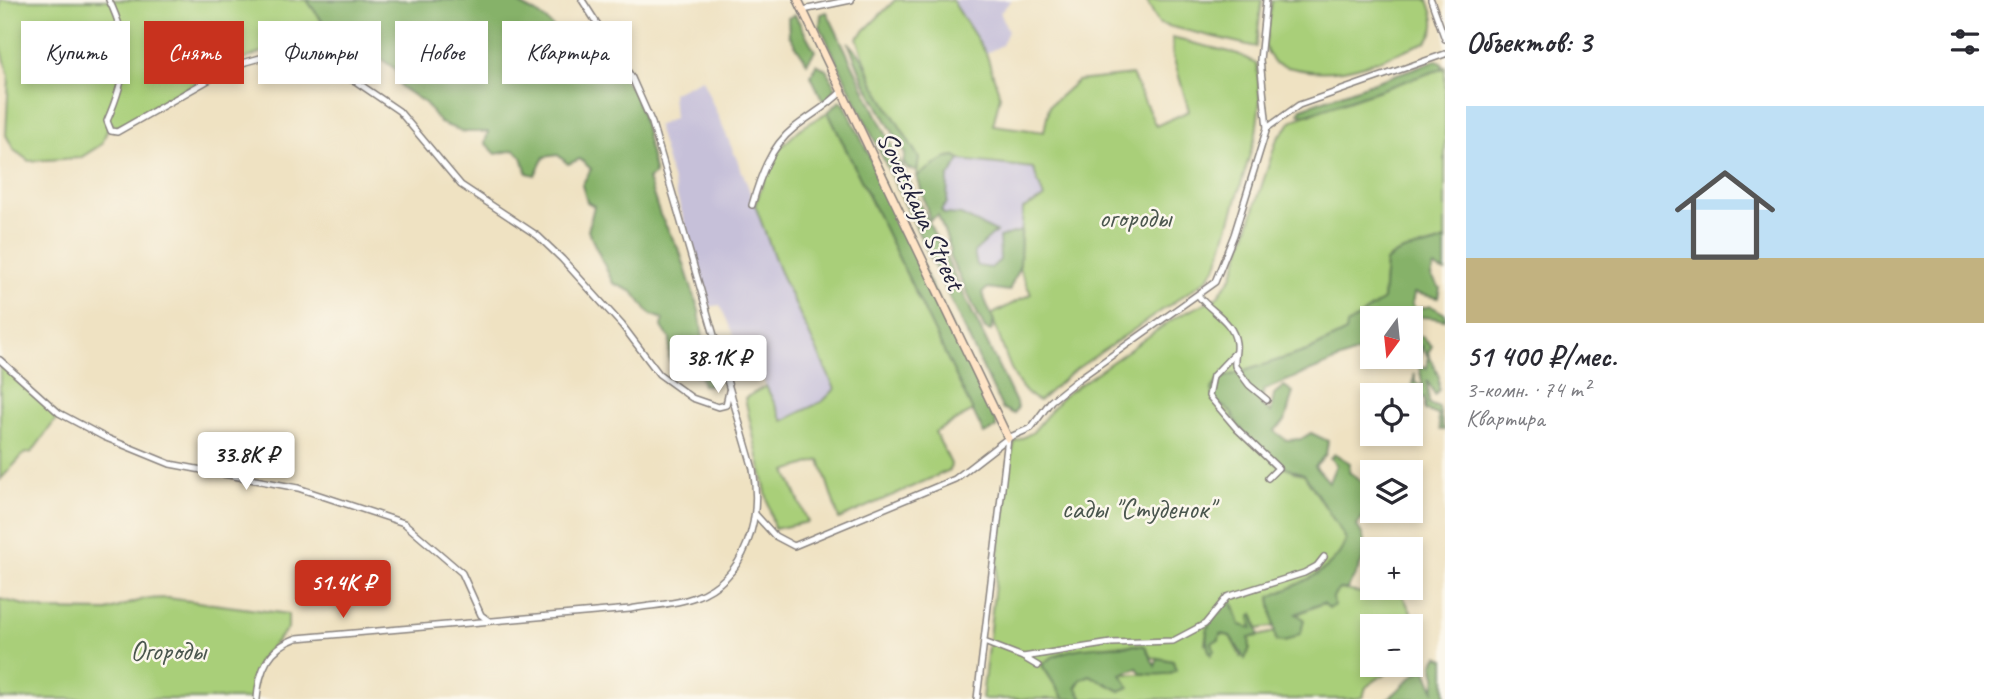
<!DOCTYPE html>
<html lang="ru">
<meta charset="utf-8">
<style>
:root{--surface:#fff;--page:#f2f2f3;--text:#2b2b33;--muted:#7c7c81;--line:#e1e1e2;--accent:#c8321e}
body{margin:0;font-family:Caveat,sans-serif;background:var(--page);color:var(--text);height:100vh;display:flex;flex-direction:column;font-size:26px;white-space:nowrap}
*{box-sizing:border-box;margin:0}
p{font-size:23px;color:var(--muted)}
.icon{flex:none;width:38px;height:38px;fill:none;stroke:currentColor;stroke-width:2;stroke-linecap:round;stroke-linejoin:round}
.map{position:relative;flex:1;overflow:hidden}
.details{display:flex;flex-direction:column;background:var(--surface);width:560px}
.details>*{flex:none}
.guide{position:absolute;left:21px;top:21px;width:665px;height:63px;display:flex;gap:14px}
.needle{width:46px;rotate:195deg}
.buttons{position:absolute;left:1360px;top:306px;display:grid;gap:14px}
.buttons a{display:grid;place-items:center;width:63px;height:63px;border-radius:0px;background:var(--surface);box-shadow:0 4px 10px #0003;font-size:35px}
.price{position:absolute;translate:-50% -60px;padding:0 16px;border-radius:7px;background:#fff;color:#222;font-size:23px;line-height:46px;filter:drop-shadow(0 2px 4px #0008)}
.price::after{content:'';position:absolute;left:50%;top:42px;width:21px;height:16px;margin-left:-10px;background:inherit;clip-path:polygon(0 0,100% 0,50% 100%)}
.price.selected{background:var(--accent);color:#fff}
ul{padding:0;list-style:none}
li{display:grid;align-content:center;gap:14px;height:371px;padding:0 21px}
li+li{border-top:2px solid var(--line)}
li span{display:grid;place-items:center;height:217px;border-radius:0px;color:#555}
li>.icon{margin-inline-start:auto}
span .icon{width:126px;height:126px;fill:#fffc;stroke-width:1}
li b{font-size:30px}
h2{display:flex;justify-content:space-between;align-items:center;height:84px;padding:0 21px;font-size:30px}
.tag{padding:0 24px;border-radius:0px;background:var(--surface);box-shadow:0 4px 10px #0003;font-size:24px;line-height:63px}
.tag.selected{background:var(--accent);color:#fff}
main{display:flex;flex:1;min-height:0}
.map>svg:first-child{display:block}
.industrial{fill:#c6c0d9}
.green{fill:#a9cf79;stroke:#66785a;stroke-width:2}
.forest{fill:#86b269;stroke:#546a52;stroke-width:2}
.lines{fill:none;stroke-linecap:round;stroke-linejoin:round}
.street-casing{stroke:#88827e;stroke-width:8}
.secondary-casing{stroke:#88827e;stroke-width:10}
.street{stroke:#fff;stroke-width:5}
.secondary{stroke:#ffe4c6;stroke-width:7}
.labels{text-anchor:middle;stroke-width:5;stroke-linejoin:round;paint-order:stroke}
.street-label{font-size:28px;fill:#22223b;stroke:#fbf7ec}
.park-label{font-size:28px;fill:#4a564e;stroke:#fbf7ec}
</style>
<main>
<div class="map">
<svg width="1445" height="699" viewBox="0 0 1445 699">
<rect width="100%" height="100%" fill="#fbf7ec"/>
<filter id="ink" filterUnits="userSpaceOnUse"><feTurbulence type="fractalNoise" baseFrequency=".0143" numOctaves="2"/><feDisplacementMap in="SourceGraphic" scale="14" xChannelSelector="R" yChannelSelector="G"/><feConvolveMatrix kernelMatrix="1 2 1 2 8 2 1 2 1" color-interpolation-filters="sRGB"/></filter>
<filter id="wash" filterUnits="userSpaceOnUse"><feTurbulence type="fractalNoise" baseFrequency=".00686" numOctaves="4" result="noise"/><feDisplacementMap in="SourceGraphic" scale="28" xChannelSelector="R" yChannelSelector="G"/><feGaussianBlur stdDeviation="1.57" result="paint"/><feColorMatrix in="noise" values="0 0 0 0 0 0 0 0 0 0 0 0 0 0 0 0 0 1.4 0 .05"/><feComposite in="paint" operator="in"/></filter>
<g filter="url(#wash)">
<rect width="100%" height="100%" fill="#efe2c2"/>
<g class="industrial">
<polygon points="952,0 1012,0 1000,12 1008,31 1002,45 986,53"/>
<polygon points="702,79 744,176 779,270 835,389 823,401 783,421 754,361 746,362 720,305 709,307 657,126 674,118 672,93"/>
<polygon points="960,160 1033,167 1044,198 1023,209 1021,231 999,237 1000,260 991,268 977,266 974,252 996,232 961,215 944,214 941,209 947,203 948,178"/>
</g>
<g class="green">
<path d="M0,0H307L321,20L317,32C246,53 180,91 116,128L110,122L102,144L80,158L29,161L14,150L6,135L9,76L0,43Z"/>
<path d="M895,0H952L986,53L1000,96L993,125L1044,132L1049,106L1077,81L1132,75L1156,126L1189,111L1173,56L1172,38L1238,54L1257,64L1260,101L1256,134L1217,265L1206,280L1072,372L1039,401C1010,390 1003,340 991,315L1031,294L1019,268L1023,209L1044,198L1033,168L960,160L955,156L948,157L917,176L918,158L873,82L857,38Z"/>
<polygon points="1146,0 1262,0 1256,47 1159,24"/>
<path d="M1272,0H1428C1434,17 1439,27 1426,42C1369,63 1335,84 1274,63L1265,47Z"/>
<path d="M1445,67V240C1424,251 1405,245 1386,261L1383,300L1347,332L1310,350L1219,379L1214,400L1231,412L1239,427L1295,472L1304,474L1347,539C1337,571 1298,584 1270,597L1275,626L1258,629L1254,615L1252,628L1248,630L1240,625L1234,605L1206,637L1205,644L1220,633L1230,636L1241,657L1246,652L1249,638L1275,632L1276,641L1295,615L1324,603L1339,589L1367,594L1380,588H1399L1412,614L1399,626H1372V665H1397L1366,687L1363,697L1355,699H1083L1076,687L1081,679L1090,675L1120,691V674H1171L1173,661L1150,657L1145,646C1119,644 1060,646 1042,665L1064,699H982L1009,462L1015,442L1033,432L1062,397L1176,317L1216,298L1232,277L1277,139L1293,120Z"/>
<polygon points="828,112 973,411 935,432 951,464 950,470 839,519 820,460 786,471 808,522 774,529 745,398 766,386 783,421 823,401 835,389 779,270 755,205 766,175 782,146 800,129"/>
<polygon points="0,364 57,415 57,418 32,452 24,454 0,480"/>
<polygon points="168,598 288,614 288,628 258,662 252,699 0,699 0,599 46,610 107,611 144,599"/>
</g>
<g class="forest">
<path d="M307,0H515C524,9 533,10 542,17C554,25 561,39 572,48C589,64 622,70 633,92C646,118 647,146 655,174L648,179L660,215L680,252L699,311L703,337L714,369L711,385H703L700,376L679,370L669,360L670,339L662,327L663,319L650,314L633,292L613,283L588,231L594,206L587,202L582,185L591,169L580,159L568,164L558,155L544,157L535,175L527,173L522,157L515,150L496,154L485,143L488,132H464L440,123L425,103L401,87L394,68L381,59L374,66L349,45L344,33C326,31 317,14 307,0Z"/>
<polygon points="827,12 1018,407 1014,414 1002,408 820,26 821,14"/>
<polygon points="795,15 815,51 807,63 789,35 788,18"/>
<polygon points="848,42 863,58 873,82 919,158 917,171 908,169 903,162 905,154 864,81"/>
<polygon points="1437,60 1443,65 1442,69 1305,115 1299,113 1301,108"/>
<polygon points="816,64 826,69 835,87 828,100 823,101 811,76"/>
<polygon points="840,101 845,105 996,421 996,428 984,434 828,112"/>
<polygon points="956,156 960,160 948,178 947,203 941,210 944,214 961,215 996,232 974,252 977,266 991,268 1000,260 999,237 1021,231 1020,265 1009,291 988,288 982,293 994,321 991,331 985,329 949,256 951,250 938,215 930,220 917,176 948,157"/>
<path d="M1445,240V272L1434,267L1431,276L1440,288L1438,298L1414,293L1412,305L1416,309L1431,306L1445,314V320C1419,314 1399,318 1372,318V346L1264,390L1260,404L1271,412L1274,394L1284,386L1293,392L1285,421L1274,431L1286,440L1301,439L1311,433L1328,441L1326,454L1315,466L1329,482L1336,465L1330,458L1335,454L1350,463L1349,472L1372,489V502L1357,526C1374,548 1360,568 1347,589H1339L1333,597L1334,606L1329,608L1323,603L1296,614L1304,619L1301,633L1285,642L1276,641L1270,597C1298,584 1337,571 1346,539L1304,474L1277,464L1239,427L1231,412L1214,400L1212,389L1219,379L1310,350L1346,332L1347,325L1383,300L1386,261C1406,244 1422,251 1445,240Z"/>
<polygon points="1422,336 1432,346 1428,353 1439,377 1439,390 1435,395 1427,380 1429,404 1439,408 1444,430 1440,430 1438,415 1425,410 1425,399 1418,396 1421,391 1412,387 1415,373 1415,382 1423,387 1419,366 1427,368 1428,357 1421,344 1421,357 1412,347 1413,337"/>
<path d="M1231,599L1240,625L1252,628L1250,617L1253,614L1259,635L1249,638L1250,648L1245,659L1230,636L1220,634L1219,640L1212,642L1214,650L1211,655C1199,633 1212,612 1231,599Z"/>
<path d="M1135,645L1145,646L1155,666L1158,658L1173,661L1176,670C1168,676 1151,675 1141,673L1137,668L1121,674L1129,687L1120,691L1090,675L1081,679L1076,687L1083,699H1064L1042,665C1062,644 1107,647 1135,645Z"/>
<path d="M1438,656L1445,659V699H1387C1402,690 1409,675 1425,668L1434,690L1436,676L1433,664Z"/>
</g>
</g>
<g filter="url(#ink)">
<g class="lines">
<g class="street-casing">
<g id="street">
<path d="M109,0C132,47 127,75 107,121L111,131L117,132L235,65L264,57L278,56L299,61L355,81L399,111L461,185L538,236L562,259L622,325L659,374L692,398L718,407L726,405L729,391"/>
<polyline points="1266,0 1260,60 1267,128"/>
<polyline points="1431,0 1445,39"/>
<polyline points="803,10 851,0"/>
<path d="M752,205C760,177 770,147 794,128C810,115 828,106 842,91"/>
<path d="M1198,295C1210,312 1233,320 1236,343C1237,350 1234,359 1235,366L1249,385L1267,400"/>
<polyline points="1234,354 1213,376 1209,396 1237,429 1278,468 1268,478"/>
<polyline points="0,360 59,413 104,437 170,464 298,488 404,523 462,573 481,615 489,621"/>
<polyline points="755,514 775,536 794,546 955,479 1008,438 1031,428 1051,401 1076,381 1215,282 1234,235 1267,128 1299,105 1445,54"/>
<polyline points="984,642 1023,657 1111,643 1173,641 1205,624 1227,597 1304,573 1317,566 1324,557"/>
<polyline points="1023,657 1038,666"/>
<path d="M257,699C259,670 268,648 297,638L630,609C651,605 675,605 695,597C747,578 762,518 753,469L652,123L632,78L582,0"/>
<polyline points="977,699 1008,438"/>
</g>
</g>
<g class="secondary-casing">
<polyline id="secondary" points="798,0 1008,438"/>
</g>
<use href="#street" class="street"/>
<use href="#secondary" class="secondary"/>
</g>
</g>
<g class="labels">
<g class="street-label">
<text transform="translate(922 210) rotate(65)" y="10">Sovetskaya Street</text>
</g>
<g class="park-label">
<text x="1135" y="227">огороды</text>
<text x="1138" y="518">сады "Студенок"</text>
<text x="168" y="660">Огороды</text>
</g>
</g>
</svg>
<div class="buttons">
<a><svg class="needle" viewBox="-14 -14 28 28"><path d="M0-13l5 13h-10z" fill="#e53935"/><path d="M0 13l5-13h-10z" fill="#7c7c81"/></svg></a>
<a><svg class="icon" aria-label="locate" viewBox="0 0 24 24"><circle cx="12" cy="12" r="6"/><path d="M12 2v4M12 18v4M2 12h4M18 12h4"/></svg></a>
<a><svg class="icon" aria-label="layers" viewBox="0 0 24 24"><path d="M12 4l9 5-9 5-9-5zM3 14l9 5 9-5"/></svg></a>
<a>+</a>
<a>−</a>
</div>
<b class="price" style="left:718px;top:395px">38.1K ₽</b>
<b class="price" style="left:246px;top:492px">33.8K ₽</b>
<b class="price selected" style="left:343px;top:620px">51.4K ₽</b>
<div class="guide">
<a class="tag">Купить</a>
<a class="tag selected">Снять</a>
<a class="tag">Фильтры</a>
<a class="tag">Новое</a>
<a class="tag">Квартира</a>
</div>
</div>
<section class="details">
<h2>Объектов: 3<svg class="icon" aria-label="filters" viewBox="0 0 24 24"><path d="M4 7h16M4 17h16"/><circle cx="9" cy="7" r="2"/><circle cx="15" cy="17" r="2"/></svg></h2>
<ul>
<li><span style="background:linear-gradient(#bfe0f5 70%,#c2b280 0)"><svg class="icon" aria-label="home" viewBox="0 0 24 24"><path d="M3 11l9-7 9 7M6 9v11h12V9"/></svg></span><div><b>51 400 ₽/мес.</b><p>3-комн. · 74 m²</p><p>Квартира</p></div></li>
</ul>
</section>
</main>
